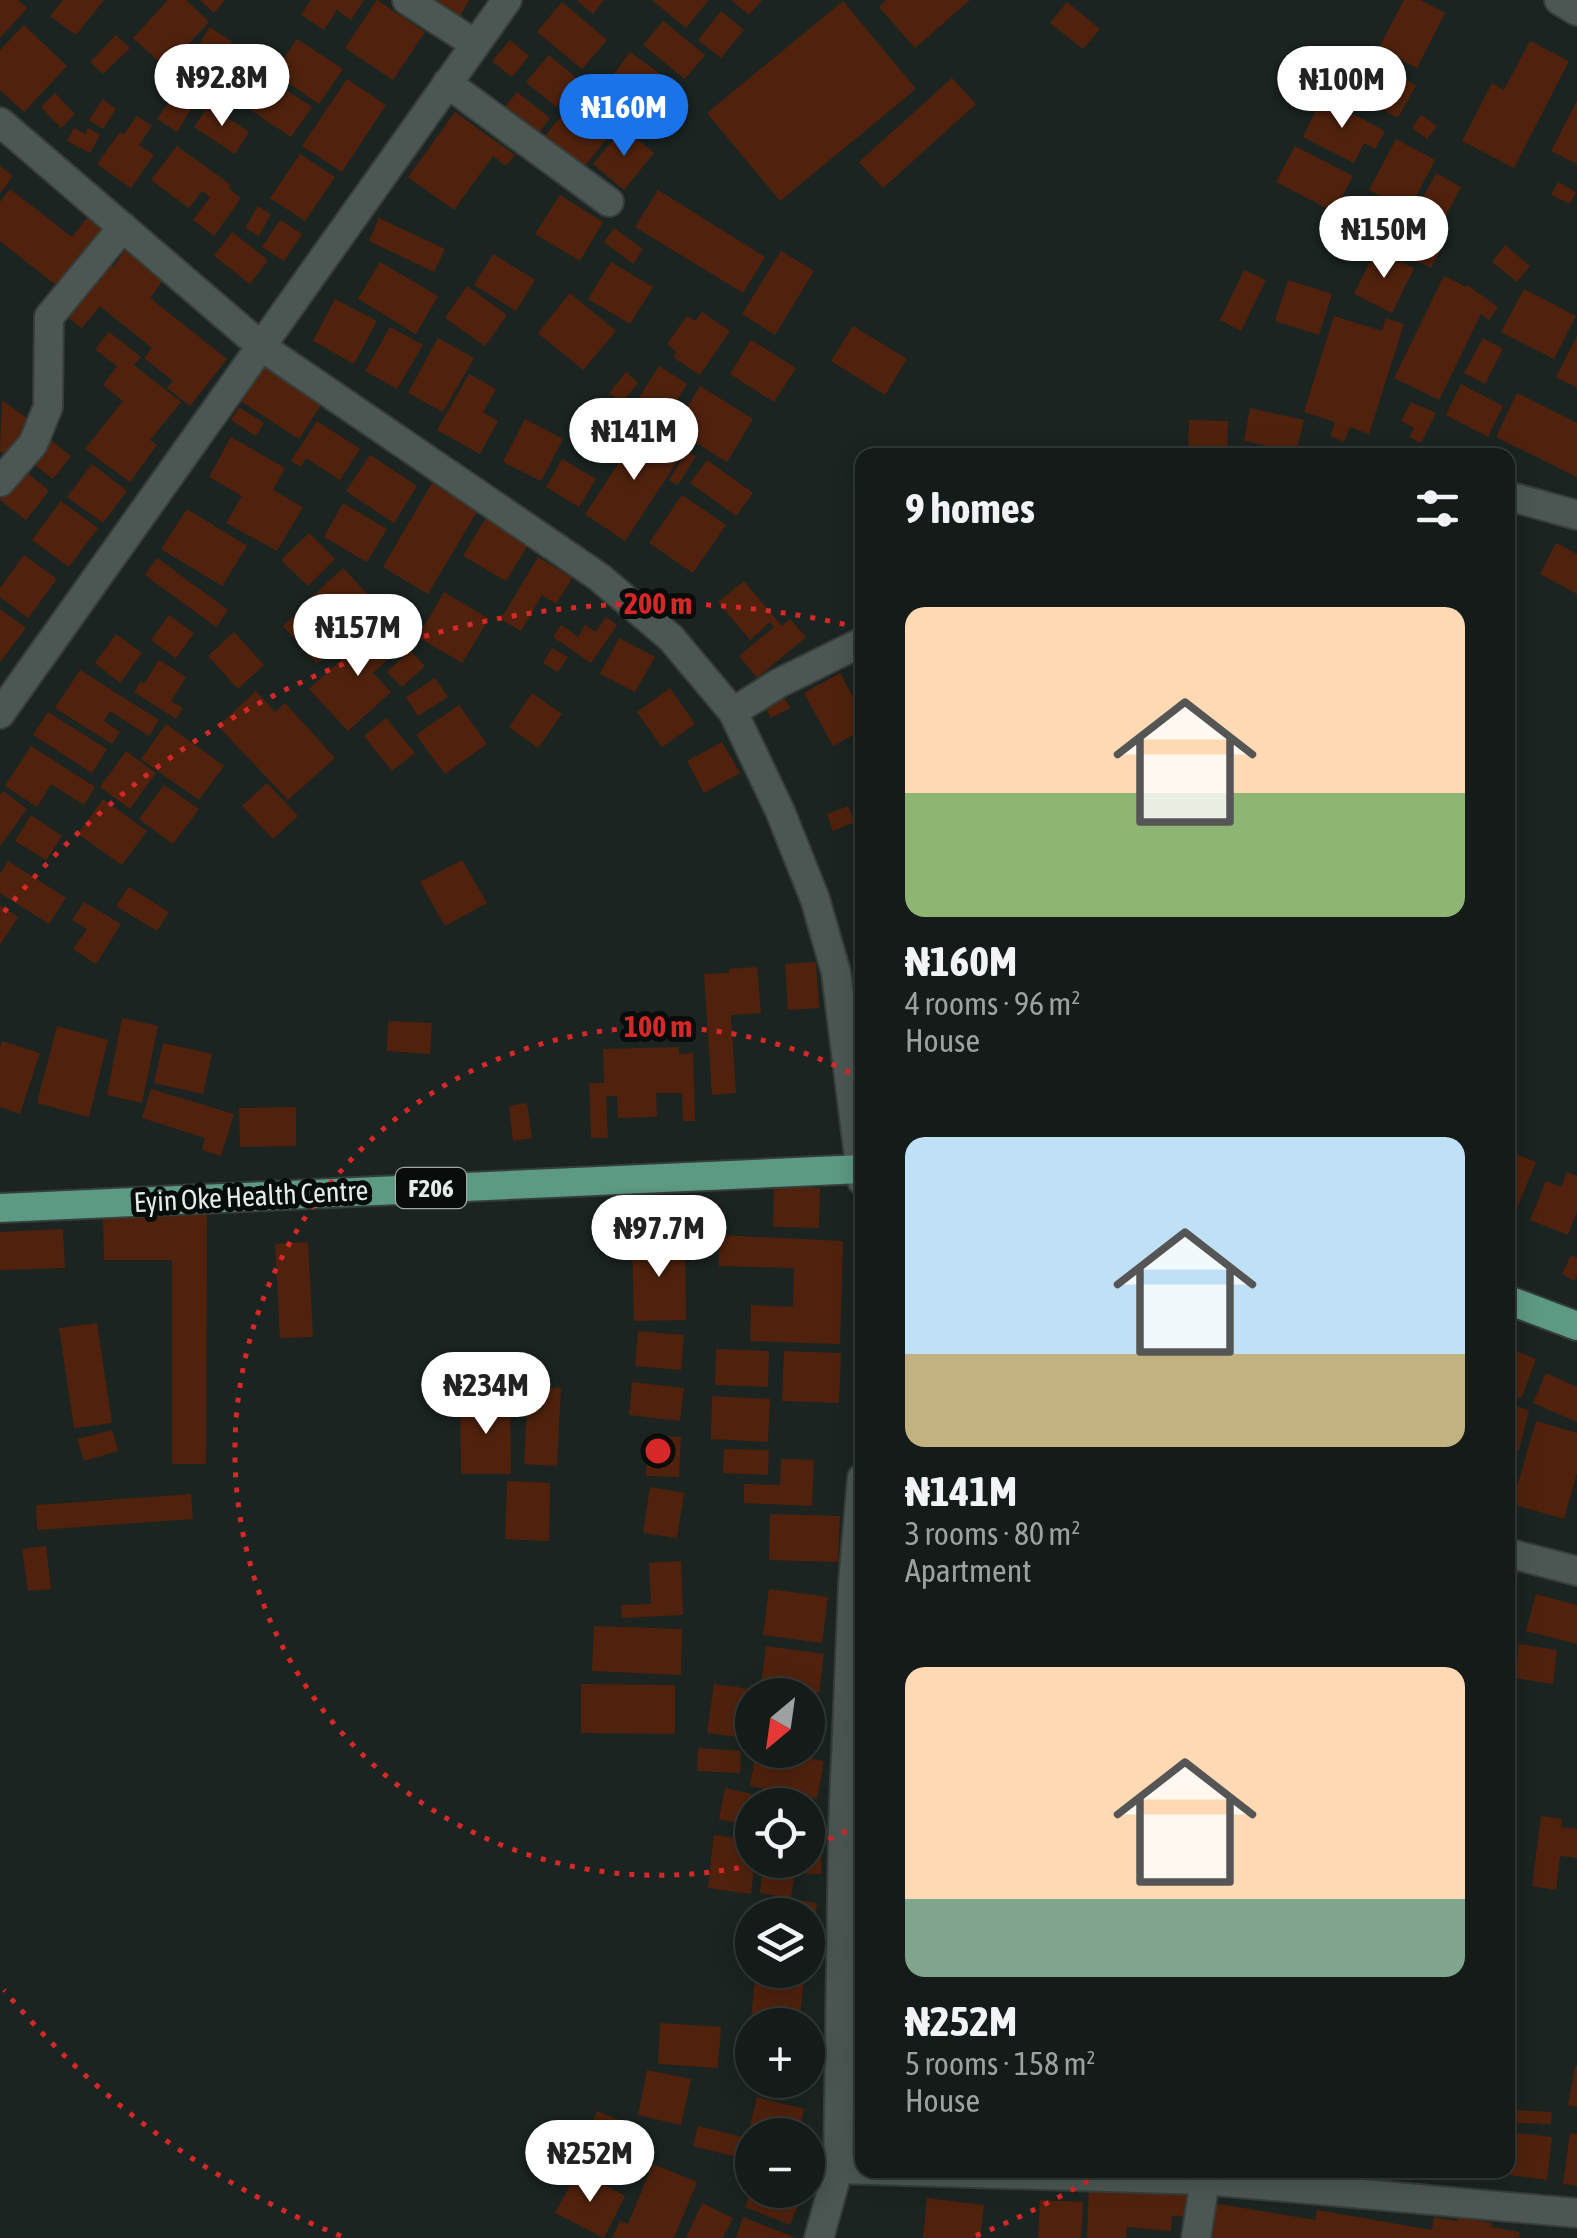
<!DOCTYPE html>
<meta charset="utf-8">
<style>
:root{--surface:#141b18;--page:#1d2421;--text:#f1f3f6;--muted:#9da1a2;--line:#333937;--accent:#1a73e8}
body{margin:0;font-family:"Asap Condensed",sans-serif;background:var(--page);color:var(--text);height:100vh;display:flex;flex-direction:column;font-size:38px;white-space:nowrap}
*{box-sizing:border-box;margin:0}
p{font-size:32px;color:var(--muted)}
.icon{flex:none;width:55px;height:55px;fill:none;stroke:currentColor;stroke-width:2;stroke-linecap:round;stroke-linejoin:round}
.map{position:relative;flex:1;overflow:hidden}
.sheet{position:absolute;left:855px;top:448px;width:660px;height:1730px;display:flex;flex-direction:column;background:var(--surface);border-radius:20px;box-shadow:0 5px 25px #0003,0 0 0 2px var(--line)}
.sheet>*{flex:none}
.needle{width:65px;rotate:209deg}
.buttons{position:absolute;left:735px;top:1678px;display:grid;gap:20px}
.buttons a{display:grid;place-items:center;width:90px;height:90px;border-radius:50%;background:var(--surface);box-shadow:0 5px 25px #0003,0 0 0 2px var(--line);font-size:50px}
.price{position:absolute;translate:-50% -85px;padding:0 22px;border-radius:35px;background:#fff;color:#222;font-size:32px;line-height:65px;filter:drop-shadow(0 2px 5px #0008)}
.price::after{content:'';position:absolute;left:50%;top:60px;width:30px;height:22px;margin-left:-15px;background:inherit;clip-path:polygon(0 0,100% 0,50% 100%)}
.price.on{background:var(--accent);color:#fff}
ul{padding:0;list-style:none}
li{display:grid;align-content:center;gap:20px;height:530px;padding:0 50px}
li span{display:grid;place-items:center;height:310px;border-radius:20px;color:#555}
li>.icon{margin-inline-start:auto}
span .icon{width:180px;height:180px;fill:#fffc;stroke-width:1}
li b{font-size:42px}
h2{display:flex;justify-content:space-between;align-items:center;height:120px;padding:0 50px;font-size:42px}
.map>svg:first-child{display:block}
.building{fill:#50220d}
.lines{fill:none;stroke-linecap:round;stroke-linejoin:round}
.minor-casing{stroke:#363e3b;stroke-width:32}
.primary-casing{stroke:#363e3b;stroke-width:32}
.minor{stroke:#4c5753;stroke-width:28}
.primary{stroke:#5d9a84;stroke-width:28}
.ring{fill:none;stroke:#d62828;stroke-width:5;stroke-dasharray:5 10}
.labels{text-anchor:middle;stroke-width:10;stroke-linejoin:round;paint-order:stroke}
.shield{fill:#080c0a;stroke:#a2a8a5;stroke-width:2.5}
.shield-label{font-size:25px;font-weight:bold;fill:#e4ebe8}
.street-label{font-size:28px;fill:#e4ebe8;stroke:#080c0a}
.centre{fill:#d62828;stroke:#080c0a;stroke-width:5}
.ring-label{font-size:30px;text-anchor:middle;font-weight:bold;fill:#d62828;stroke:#080c0a;stroke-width:10;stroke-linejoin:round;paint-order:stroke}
</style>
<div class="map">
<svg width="1577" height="2238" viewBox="0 0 1577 2238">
<rect width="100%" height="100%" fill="#1b2420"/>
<g class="building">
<polygon points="0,0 18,0 27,8 0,38"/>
<polygon points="63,0 104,0 76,35 50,16"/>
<polygon points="168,0 186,0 209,22 166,68 133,38"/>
<polygon points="200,0 225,0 214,13"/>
<polygon points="311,0 364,0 351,20 337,10 324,30 301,15"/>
<polygon points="377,0 425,32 393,80 345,48"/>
<polygon points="411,0 469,0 456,24"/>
<polygon points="576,0 604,0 593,14"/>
<polygon points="652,0 709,0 686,28"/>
<polygon points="731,0 762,0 749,15"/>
<polygon points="886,0 970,0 915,48 879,7"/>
<polygon points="1404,0 1420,0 1445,13 1417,68 1379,48"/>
<polygon points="843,1 916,89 780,201 707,113"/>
<polygon points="562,2 607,40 582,69 537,32"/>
<polygon points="1067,2 1100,29 1083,49 1050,23"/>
<polygon points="721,11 744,30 721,58 698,40"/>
<polygon points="663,21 705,55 685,79 643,45"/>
<polygon points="24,25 67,66 24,112 0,90 0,50"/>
<polygon points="210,27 232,42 229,46 267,71 241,110 191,78 204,58 194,52"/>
<polygon points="116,35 130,48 103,74 90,62"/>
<polygon points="297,39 343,69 319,104 274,73"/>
<polygon points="510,40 529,56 512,77 492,61"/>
<polygon points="1530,41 1569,61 1514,168 1462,141 1492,83 1504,90"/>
<polygon points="630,52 662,75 637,109 605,86"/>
<polygon points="549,55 579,80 556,107 526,82"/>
<polygon points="1390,71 1416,85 1398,118 1373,105"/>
<polygon points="952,78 976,104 883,188 859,162"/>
<polygon points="347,79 386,105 342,172 302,146"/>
<polygon points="272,81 312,107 291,137 252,111"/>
<polygon points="589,83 627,114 584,167 545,136"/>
<polygon points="517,92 550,118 537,135 504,108"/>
<polygon points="55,93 75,114 61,128 41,107"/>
<polygon points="173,95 192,108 177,132 157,119"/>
<polygon points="1322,98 1385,131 1375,149 1364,143 1354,163 1303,137"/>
<polygon points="103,99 116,109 103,129 89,120"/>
<polygon points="1577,101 1577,164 1551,151"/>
<polygon points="209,105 249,132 235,154 194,127"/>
<polygon points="455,112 515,155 506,166 493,156 454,210 408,177"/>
<polygon points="1421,115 1437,126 1427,139 1412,128"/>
<polygon points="137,116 152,126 139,145 154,155 131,188 97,164 120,132 124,134"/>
<polygon points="74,128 85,134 88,128 100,135 90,153 67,141"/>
<polygon points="623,128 654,153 624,190 593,164"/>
<polygon points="1396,139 1435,160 1409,210 1369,190"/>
<polygon points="177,146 231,185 228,188 241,198 214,236 193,220 210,197 202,191 189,208 151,180"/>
<polygon points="1295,146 1353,176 1334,212 1276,182"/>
<polygon points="300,154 335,177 305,221 270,198"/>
<polygon points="0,166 13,176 0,193"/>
<polygon points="1436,173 1461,187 1432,242 1442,247 1431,268 1370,236 1381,215 1407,228"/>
<polygon points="1558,182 1576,192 1570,204 1551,195"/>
<polygon points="10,189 72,237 90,214 106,226 61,289 0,241 0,202"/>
<polygon points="658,190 765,257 743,293 635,227"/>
<polygon points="560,195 603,222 580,261 535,234"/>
<polygon points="258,206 271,214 259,236 245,228"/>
<polygon points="379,218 445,249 434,272 369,241"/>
<polygon points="280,220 302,234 284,261 262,247"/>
<polygon points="614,228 643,249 633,264 604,242"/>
<polygon points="232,232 268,260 250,284 214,256"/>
<polygon points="1505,245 1530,266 1517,282 1492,262"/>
<polygon points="126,249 164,279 150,298 227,359 190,406 167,388 173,381 144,358 152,348 100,306 82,328 59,311 109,264 113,267"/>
<polygon points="1376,250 1414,268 1392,313 1354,294"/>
<polygon points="781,251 814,271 775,335 742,314"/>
<polygon points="493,254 535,280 516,311 474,285"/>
<polygon points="380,262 438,296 416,334 358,299"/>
<polygon points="611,262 653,287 630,324 588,299"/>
<polygon points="1244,270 1266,280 1241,331 1220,320"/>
<polygon points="1444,276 1466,287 1467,285 1498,307 1489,320 1481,314 1439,400 1394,378"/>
<polygon points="1288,280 1332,294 1319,335 1275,321"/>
<polygon points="467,286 507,315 485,346 445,318"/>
<polygon points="1524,289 1576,316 1554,359 1501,332"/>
<polygon points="570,293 616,331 583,370 538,333"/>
<polygon points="335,299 377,321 354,364 313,341"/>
<polygon points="702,312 730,331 700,375 673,357 677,352 667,344 687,316 695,321"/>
<polygon points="1334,316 1382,331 1386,318 1404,324 1369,434 1350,427 1344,442 1330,436 1335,422 1304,412"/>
<polygon points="853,326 907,359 885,395 831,361"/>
<polygon points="390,327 423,345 397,389 365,371"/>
<polygon points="109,332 141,357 134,365 181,402 150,440 157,445 130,482 85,449 123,401 103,385 117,366 95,349"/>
<polygon points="1577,336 1577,388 1556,377"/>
<polygon points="438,338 474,358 443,412 408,393"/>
<polygon points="1483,338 1503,349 1485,384 1464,373"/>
<polygon points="751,340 796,368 774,402 730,374"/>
<polygon points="266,360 325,399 299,439 239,400"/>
<polygon points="659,366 687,384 664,422 635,404"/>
<polygon points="626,372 638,383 622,403 609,393"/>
<polygon points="469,374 496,389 483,412 498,421 480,454 437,430"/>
<polygon points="1461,384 1503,406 1488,437 1446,415"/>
<polygon points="700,386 753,419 727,462 674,429"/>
<polygon points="1517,393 1577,423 1577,477 1496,437"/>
<polygon points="2,400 35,424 10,458 0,451"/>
<polygon points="1411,402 1436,413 1421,443 1409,437 1414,428 1401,421"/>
<polygon points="239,407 264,423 256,436 231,420"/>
<polygon points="1250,408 1304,420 1296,452 1244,441"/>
<polygon points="525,419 563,439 541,481 503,462"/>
<polygon points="1189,420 1228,421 1227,455 1188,455"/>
<polygon points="317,421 360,449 340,480 306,458 301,467 291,461"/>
<polygon points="644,425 684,451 625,541 585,514"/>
<polygon points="231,437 285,468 273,490 303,507 277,551 226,523 242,496 209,477"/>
<polygon points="49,439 71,456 53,479 31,462"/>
<polygon points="687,451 696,456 678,485 669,480"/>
<polygon points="370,455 417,486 394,523 346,491"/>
<polygon points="562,459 596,479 579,507 546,487"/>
<polygon points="707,460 753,493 736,516 690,483"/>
<polygon points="92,464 127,491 103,523 67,497"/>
<polygon points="24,470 49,491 26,520 0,500"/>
<polygon points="432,483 478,510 428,594 383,567"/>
<polygon points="682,495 726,525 693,573 649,543"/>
<polygon points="61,501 98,528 69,567 32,540"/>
<polygon points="343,503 387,529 367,562 324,537"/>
<polygon points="187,509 247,546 222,586 161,549"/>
<polygon points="487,516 530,542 506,581 463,556"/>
<polygon points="309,533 335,559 308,586 281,560"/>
<polygon points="1556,543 1577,554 1577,594 1540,574"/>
<polygon points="24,555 57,579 28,618 0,597 0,588"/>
<polygon points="538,557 572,578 556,604 542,595 521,631 501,619"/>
<polygon points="157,558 228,610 216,627 145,575"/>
<polygon points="343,568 372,599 342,628 313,596"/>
<polygon points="744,581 782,626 790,619 806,637 757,678 739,656 774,627 770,622 750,640 718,602"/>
<polygon points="444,592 489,619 462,663 418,637"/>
<polygon points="309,602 344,639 317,664 283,626"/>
<polygon points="0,609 26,628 0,662"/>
<polygon points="169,615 194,633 176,658 151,640"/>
<polygon points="606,617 617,625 591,663 553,637 561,625 578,637 585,625 596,632"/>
<polygon points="391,623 408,641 373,673 391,692 348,731 309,689 352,650 357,654"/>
<polygon points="234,632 264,665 238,689 208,656"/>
<polygon points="116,634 142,653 120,683 95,663"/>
<polygon points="619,638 655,657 635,692 600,674"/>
<polygon points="552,648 568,657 558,672 543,663"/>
<polygon points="410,650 425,666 402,687 387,672"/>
<polygon points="159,660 186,677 171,701 183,708 176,719 134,692 141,681 144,684"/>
<polygon points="80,670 159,720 149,736 110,711 104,721 120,732 112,744 55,708"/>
<polygon points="840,673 862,713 862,730 833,746 804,693"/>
<polygon points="435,678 448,697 418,716 406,697"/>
<polygon points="670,688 695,724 662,747 637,712"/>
<polygon points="256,691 275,712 285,703 335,758 288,800 218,726"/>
<polygon points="532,693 562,714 538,748 509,727"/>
<polygon points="783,695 790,708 771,718 764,705"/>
<polygon points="459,705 487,744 445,774 416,735"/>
<polygon points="48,712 107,749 92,773 33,735"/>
<polygon points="386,718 415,753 392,771 364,736"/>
<polygon points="166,724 224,766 199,800 141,759"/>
<polygon points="722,742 740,773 704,793 687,761"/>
<polygon points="31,746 95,787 84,805 51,784 37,807 5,786"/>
<polygon points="126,751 156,773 130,809 100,787"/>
<polygon points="267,783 298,816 273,839 242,806"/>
<polygon points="164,785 199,809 173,844 139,819"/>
<polygon points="3,791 27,809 0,846 0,795"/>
<polygon points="103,799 147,831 122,865 78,834"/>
<polygon points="848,806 855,822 833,831 827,814"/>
<polygon points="31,815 62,836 46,860 15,841"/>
<polygon points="462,860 487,903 445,926 420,882"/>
<polygon points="8,861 66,898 49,924 0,893 0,874"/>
<polygon points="129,887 169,912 157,931 116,906"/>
<polygon points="84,902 121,924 96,964 73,949 87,929 72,920"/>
<polygon points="0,905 18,917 0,945"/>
<polygon points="816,962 819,1008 788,1010 785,964"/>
<polygon points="757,967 761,1013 731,1015 736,1093 712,1095 704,974 729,973 729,969"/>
<polygon points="122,1018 158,1026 142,1103 107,1095"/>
<polygon points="388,1021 432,1023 430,1054 387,1051"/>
<polygon points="57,1026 108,1040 89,1117 37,1103"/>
<polygon points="2,1041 40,1053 20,1114 0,1107 0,1047"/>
<polygon points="163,1043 212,1054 203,1094 154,1083"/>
<polygon points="679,1047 679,1054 693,1053 695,1121 683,1121 682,1093 656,1093 657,1117 618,1118 617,1096 606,1096 608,1138 591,1138 589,1083 604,1083 603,1049"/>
<polygon points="151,1089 234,1114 221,1156 202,1150 205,1138 142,1118"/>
<polygon points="527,1103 532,1138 513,1141 509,1106"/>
<polygon points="296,1107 296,1146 240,1147 239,1108"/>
<polygon points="1508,1151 1536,1162 1514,1215 1508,1212"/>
<polygon points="1567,1172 1577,1176 1577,1211 1568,1235 1530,1220 1546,1181 1561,1187"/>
<polygon points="774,1186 820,1188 819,1228 773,1227"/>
<polygon points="103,1214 207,1215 206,1464 172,1464 172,1260 104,1260"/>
<polygon points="63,1229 65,1268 0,1270 0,1232"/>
<polygon points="719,1235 843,1241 840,1344 750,1341 751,1305 793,1307 794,1268 719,1266"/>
<polygon points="632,1240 685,1240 686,1320 634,1321"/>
<polygon points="308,1242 313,1337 280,1338 275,1244"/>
<polygon points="1571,1255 1577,1258 1577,1275 1574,1281 1562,1274"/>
<polygon points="97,1323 112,1423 74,1428 59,1328"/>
<polygon points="638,1331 684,1335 681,1370 635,1366"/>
<polygon points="1508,1348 1536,1359 1521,1399 1508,1393"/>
<polygon points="716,1349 769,1351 768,1387 715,1385"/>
<polygon points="784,1351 841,1353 839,1403 782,1401"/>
<polygon points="1546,1373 1577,1387 1577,1422 1533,1403"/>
<polygon points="632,1382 684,1388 680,1421 629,1415"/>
<polygon points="528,1386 561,1388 557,1466 524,1464"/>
<polygon points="712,1396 770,1399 768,1442 711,1439"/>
<polygon points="510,1400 511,1474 461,1474 460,1401"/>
<polygon points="1508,1404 1529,1410 1519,1451 1508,1448"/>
<polygon points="1536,1421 1577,1433 1577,1473 1564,1519 1512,1504"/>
<polygon points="112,1430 118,1451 84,1461 77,1439"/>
<polygon points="648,1435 681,1437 679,1477 646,1476"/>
<polygon points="724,1449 769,1450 768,1475 723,1473"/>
<polygon points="781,1459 814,1460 812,1506 744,1503 744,1484 780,1485"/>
<polygon points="507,1481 550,1483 549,1541 505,1539"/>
<polygon points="650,1487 684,1493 677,1538 643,1533"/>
<polygon points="191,1494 193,1519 37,1530 36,1505"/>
<polygon points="770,1514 840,1516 838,1562 769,1560"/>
<polygon points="46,1546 51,1589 28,1591 22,1549"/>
<polygon points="681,1561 683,1615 622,1618 621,1605 651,1604 649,1563"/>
<polygon points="1508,1565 1520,1568 1509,1612 1508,1611"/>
<polygon points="769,1589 828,1597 822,1643 763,1635"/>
<polygon points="1536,1594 1577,1605 1577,1644 1526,1631"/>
<polygon points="594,1626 682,1629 681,1675 592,1671"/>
<polygon points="1519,1644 1557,1650 1553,1684 1515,1678"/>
<polygon points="766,1646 824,1654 819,1693 761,1685"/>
<polygon points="581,1684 675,1685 675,1734 581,1733"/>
<polygon points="714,1684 779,1693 778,1695 752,1695 752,1739 707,1733"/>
<polygon points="808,1697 819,1698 813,1748 808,1747"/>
<polygon points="698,1748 741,1751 740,1773 697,1771"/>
<polygon points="756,1750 769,1750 824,1761 817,1799 750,1786"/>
<polygon points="725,1788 792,1803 792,1805 752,1805 752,1826 719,1819"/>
<polygon points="1541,1816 1562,1819 1561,1827 1577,1829 1577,1858 1560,1856 1556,1890 1532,1886"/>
<polygon points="714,1835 752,1840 752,1860 755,1860 751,1894 708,1888"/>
<polygon points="808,1847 822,1848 821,1874 805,1874"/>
<polygon points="764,1860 796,1860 791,1898 760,1893"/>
<polygon points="774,1897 817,1903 813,1938 808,1937 808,1915 772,1915"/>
<polygon points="756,1970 805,1970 799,2024 751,2019"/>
<polygon points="660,2023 721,2027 718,2068 658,2064"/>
<polygon points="1575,2066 1577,2066 1577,2107 1568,2105"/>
<polygon points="647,2070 691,2079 681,2125 638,2115"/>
<polygon points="757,2097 804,2109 798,2135 752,2135 752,2161 693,2146 698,2126 747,2138"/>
<polygon points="1516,2110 1552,2112 1551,2124 1516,2123"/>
<polygon points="597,2111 635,2126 616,2175 578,2160"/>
<polygon points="1508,2132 1552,2137 1547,2180 1503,2174 1504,2170 1508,2170"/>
<polygon points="1570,2133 1577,2134 1577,2186 1563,2184"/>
<polygon points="653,2164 697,2182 674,2238 612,2238 620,2221 628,2224"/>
<polygon points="578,2171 625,2196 604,2238 555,2213"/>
<polygon points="1089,2184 1129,2186 1128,2192 1193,2194 1192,2217 1172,2216 1171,2231 1127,2227 1126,2238 1087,2238"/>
<polygon points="751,2190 804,2190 790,2225 745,2207"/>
<polygon points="927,2198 984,2205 980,2238 923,2238"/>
<polygon points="1040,2200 1083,2202 1081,2238 1038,2238"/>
<polygon points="702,2203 733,2218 723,2238 686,2238"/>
<polygon points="1213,2203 1315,2220 1317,2210 1432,2230 1434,2217 1457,2221 1458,2217 1492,2223 1491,2227 1520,2232 1519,2238 1207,2238"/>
<polygon points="743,2217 796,2238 736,2238"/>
</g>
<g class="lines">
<g class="minor-casing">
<g id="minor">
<polyline points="407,0 475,44"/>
<polyline points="1559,0 1577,11"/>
<polyline points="447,83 609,202"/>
<polyline points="0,122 262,347 599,577 671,638 733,712 780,811 815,899 836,972 862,1181"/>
<polyline points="0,482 33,444 48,407 49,317 123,227"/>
<polyline points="1508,496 1577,515"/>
<polyline points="733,712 779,683 862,642"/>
<polyline points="0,714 507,0"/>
<polyline points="1508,1553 1577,1571"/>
<polyline points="838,2169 1205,2180 1577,2213"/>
<polyline points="819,2238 838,2169 843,1830 853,1584 862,1478"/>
<polyline points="1196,2238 1205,2180"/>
</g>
</g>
<g class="primary-casing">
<g id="primary">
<polyline points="0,1208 862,1169"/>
<polyline points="1508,1300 1577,1326"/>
</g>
</g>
<use href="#minor" class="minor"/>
<use href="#primary" class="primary"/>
</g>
<g class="ring">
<path d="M860 1824A424 424 0 0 1 810 1847M768 1861A424 424 0 1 1 860 1078"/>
<path d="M1101 2173A847 847 0 0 1 975 2236M341 2236A847 847 0 0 1 4 1990M4 912A847 847 0 0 1 856 627"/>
</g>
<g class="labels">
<rect class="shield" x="396" y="1168" width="70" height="40" rx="8"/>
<g class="shield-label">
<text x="431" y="1197">F206</text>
</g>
<g class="street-label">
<text transform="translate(251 1196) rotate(-3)" y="10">Eyin Oke Health Centre</text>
</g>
</g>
<circle cx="658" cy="1451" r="15" class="centre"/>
<g class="ring-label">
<text x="658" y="614">200 m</text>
<text x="658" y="1037">100 m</text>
</g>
</svg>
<div class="buttons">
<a><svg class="needle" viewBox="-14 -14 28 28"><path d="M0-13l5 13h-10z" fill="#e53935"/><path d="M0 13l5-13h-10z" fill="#9da1a2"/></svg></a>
<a><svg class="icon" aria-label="locate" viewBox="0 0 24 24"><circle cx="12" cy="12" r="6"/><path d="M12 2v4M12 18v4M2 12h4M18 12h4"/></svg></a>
<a><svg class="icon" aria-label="layers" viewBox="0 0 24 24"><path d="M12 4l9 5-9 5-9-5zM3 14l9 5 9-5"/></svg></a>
<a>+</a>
<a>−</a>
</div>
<b class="price" style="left:222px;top:129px">₦92.8M</b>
<b class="price" style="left:1342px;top:131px">₦100M</b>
<b class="price on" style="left:624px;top:159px">₦160M</b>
<b class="price" style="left:1384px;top:281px">₦150M</b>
<b class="price" style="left:634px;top:483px">₦141M</b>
<b class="price" style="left:358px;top:679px">₦157M</b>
<b class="price" style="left:659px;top:1280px">₦97.7M</b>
<b class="price" style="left:486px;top:1437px">₦234M</b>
<b class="price" style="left:590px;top:2205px">₦252M</b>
<section class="sheet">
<h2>9 homes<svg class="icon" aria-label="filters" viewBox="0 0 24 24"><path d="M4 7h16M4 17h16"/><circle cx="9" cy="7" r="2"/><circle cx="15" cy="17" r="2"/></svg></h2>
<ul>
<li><span style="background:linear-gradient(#ffd9b3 60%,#8fb573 0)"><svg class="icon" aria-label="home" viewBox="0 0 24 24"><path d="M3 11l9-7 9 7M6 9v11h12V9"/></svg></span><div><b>₦160M</b><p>4 rooms · 96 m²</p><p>House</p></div></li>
<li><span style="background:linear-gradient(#bfe0f5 70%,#c2b280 0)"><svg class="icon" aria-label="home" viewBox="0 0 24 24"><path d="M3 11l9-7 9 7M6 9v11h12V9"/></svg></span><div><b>₦141M</b><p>3 rooms · 80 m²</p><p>Apartment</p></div></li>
<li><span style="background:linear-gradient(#ffd9b3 75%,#7fa58c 0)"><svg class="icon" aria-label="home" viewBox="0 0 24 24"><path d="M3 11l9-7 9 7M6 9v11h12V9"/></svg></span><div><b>₦252M</b><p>5 rooms · 158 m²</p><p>House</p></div></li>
</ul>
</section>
</div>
